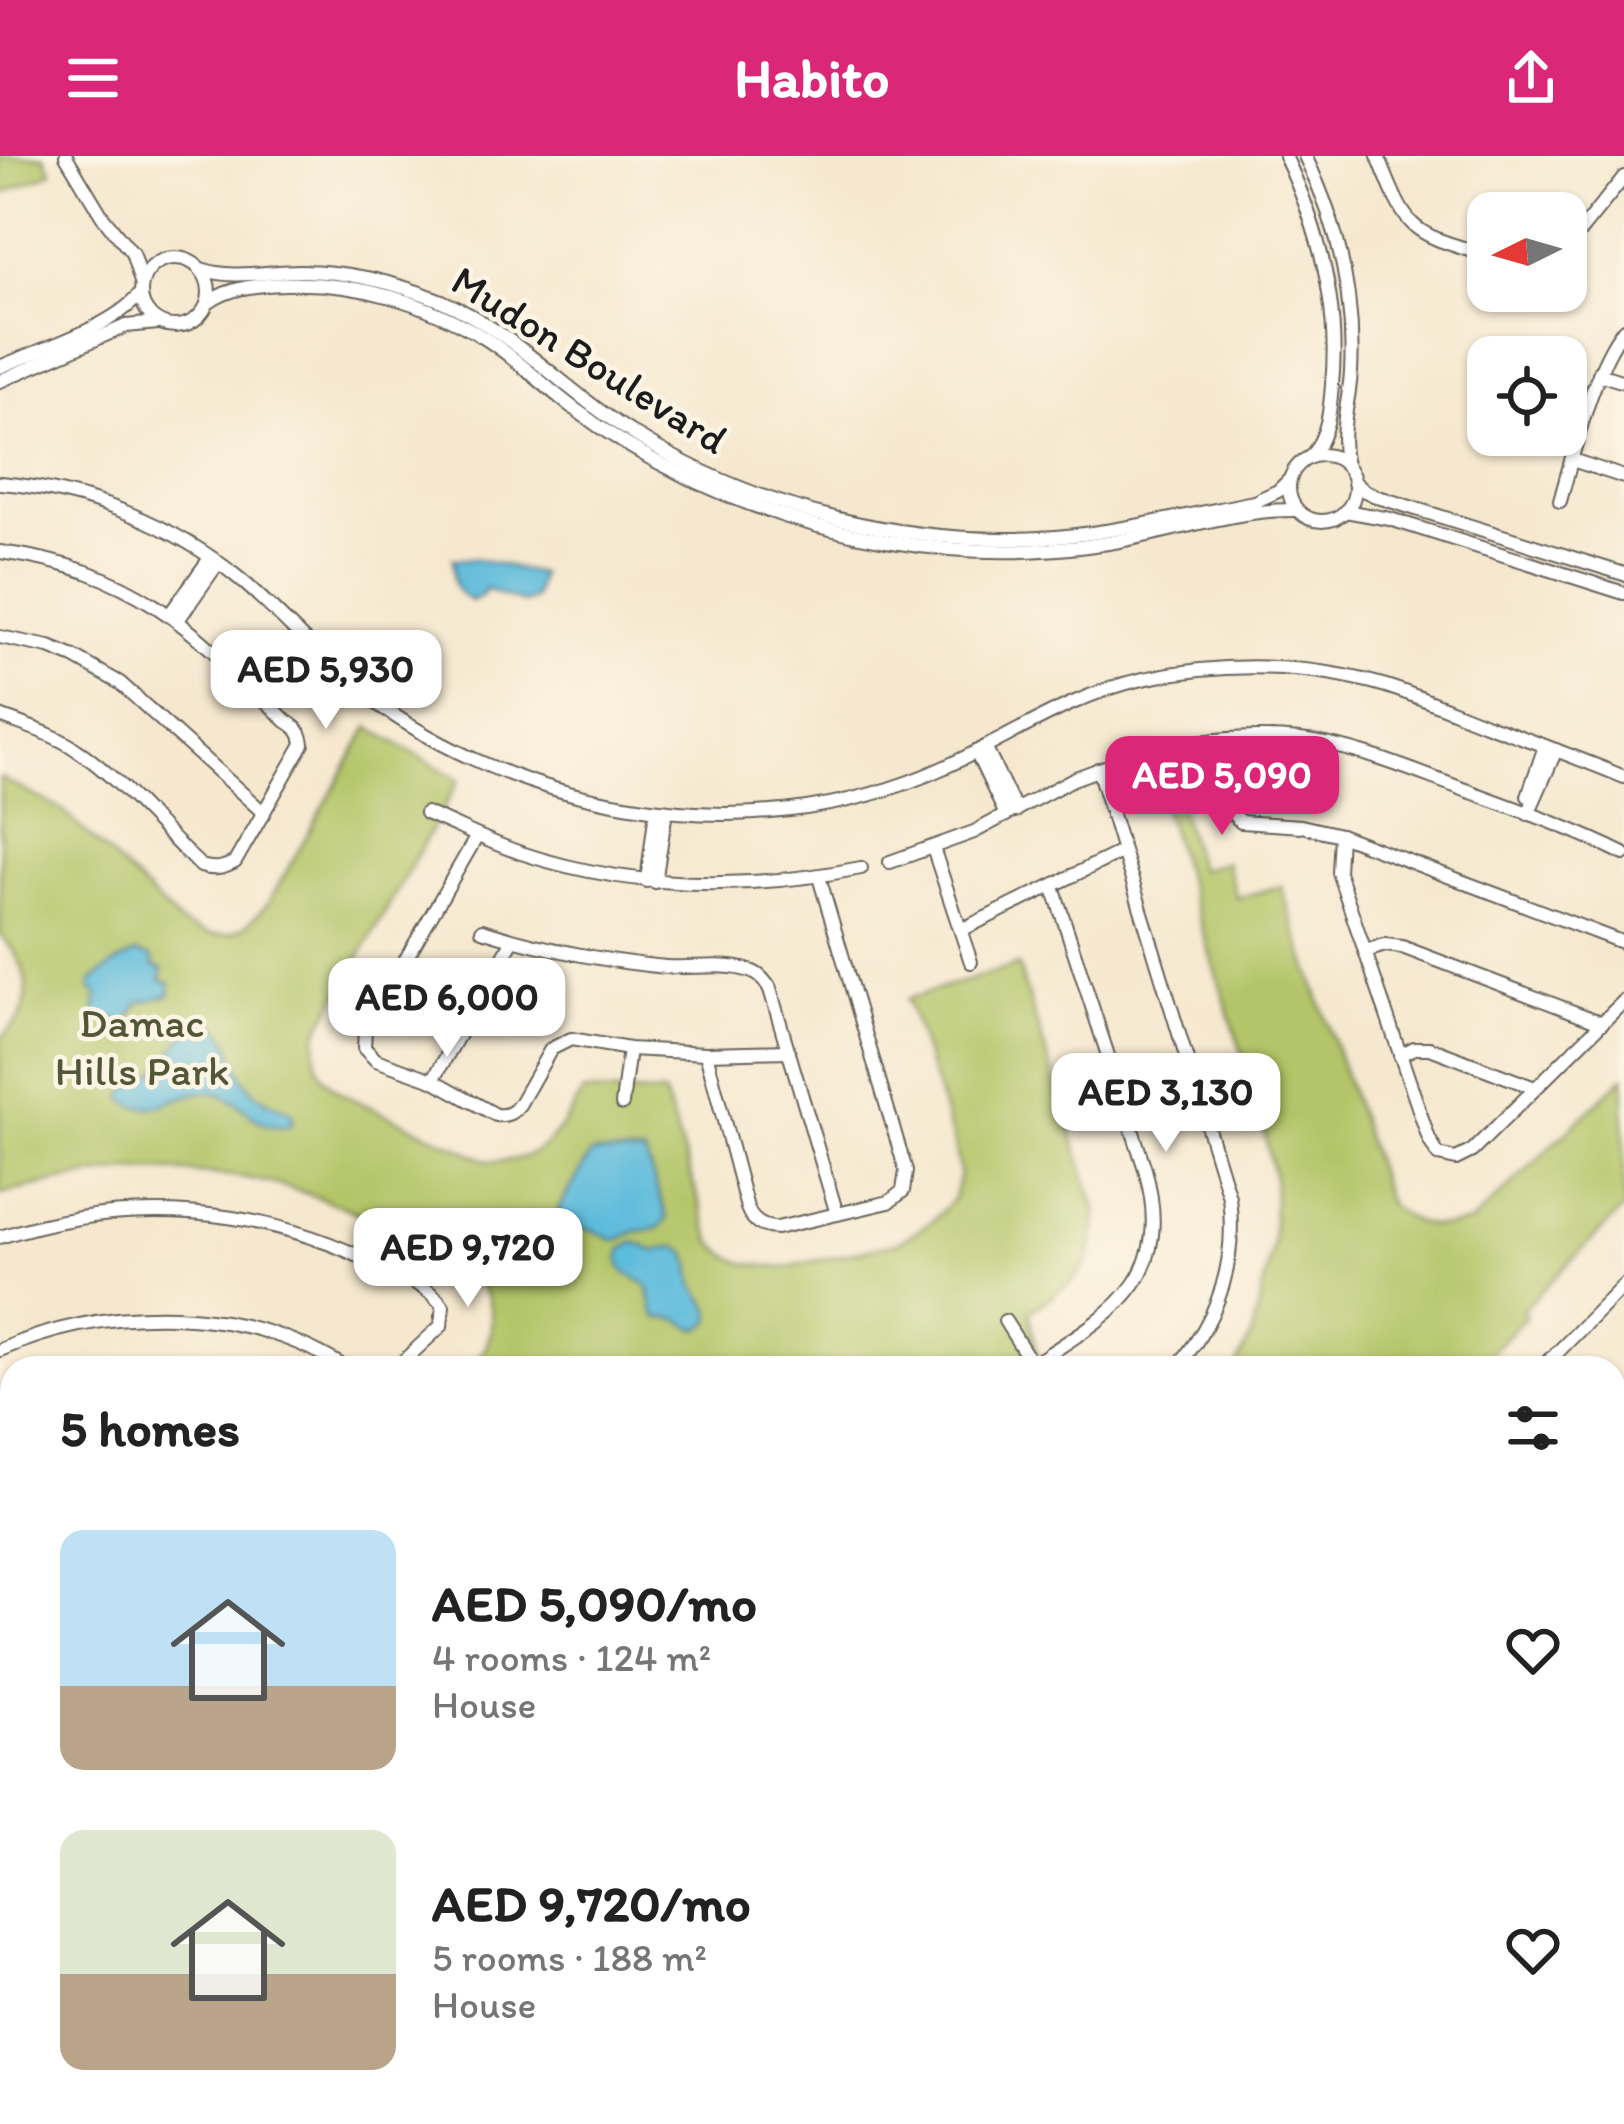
<!DOCTYPE html>
<meta charset="utf-8">
<style>
:root{--surface:#fff;--page:#f6f6f6;--text:#222;--muted:#767676;--accent:#db2777}
body{margin:0;font-family:Itim,sans-serif;background:var(--page);color:var(--text);height:100vh;display:flex;flex-direction:column;font-size:45px;white-space:nowrap}
*{box-sizing:border-box;margin:0}
p{font-size:39px;color:var(--muted)}
.icon{flex:none;width:66px;height:66px;fill:none;stroke:currentColor;stroke-width:2;stroke-linecap:round;stroke-linejoin:round}
.map{position:relative;flex:1;overflow:hidden}
.panel{position:absolute;left:0px;top:1200px;width:1626px;height:768px;display:flex;flex-direction:column;background:var(--surface);border-radius:36px 36px 0 0;box-shadow:0 3px 9px #0004}
.panel>*{flex:none}
.needle{width:78px;rotate:265deg}
.buttons{position:absolute;left:1467px;top:36px;display:grid;gap:24px}
.buttons a{display:grid;place-items:center;width:120px;height:120px;border-radius:24px;background:var(--surface);box-shadow:0 3px 9px #0004;font-size:60px}
.price{position:absolute;translate:-50% -102px;padding:0 27px;border-radius:24px;background:#fff;color:#222;font-size:39px;line-height:78px;filter:drop-shadow(0 3px 6px #0008)}
.price::after{content:'';position:absolute;left:50%;top:72px;width:36px;height:27px;margin-left:-18px;background:inherit;clip-path:polygon(0 0,100% 0,50% 100%)}
.price.current{background:var(--accent);color:#fff}
ul{padding:0;list-style:none}
li{display:flex;align-items:center;gap:36px;height:300px;padding:0 60px}
li span{display:grid;place-items:center;flex:none;width:336px;height:240px;border-radius:24px;color:#555}
li>.icon{margin-inline-start:auto}
span .icon{width:144px;height:144px;fill:#fffc;stroke-width:1}
li b{font-size:51px}
h2{display:flex;justify-content:space-between;align-items:center;height:144px;padding:0 60px;font-size:51px}
header{display:flex;justify-content:space-between;align-items:center;height:156px;padding:0 60px;background:var(--accent);color:#fff;font-size:54px;font-weight:800}
.map>svg:first-child{display:block}
.green{fill:#b3c568;stroke:#687042;stroke-width:3}
.water{fill:#5dbbdb;stroke:#3c6c7c;stroke-width:3}
.lines{fill:none;stroke-linecap:round;stroke-linejoin:round}
.minor-casing{stroke:#68635b;stroke-width:16}
.minor{stroke:#fff;stroke-width:12}
.labels{text-anchor:middle;stroke-width:9;stroke-linejoin:round;paint-order:stroke}
.street-label{font-size:42px;fill:#1c1c1c;stroke:#fcf5e5}
.park-label{font-size:42px;fill:#515737;stroke:#fcf5e5}
</style>
<header><svg class="icon" aria-label="menu" viewBox="0 0 24 24"><path d="M4 6h16M4 12h16M4 18h16"/></svg>Habito<svg class="icon" aria-label="share" viewBox="0 0 24 24"><path d="M12 15V3M7 8l5-5 5 5M5 13v7h14v-7"/></svg></header>
<div class="map">
<svg width="1624" height="1968" viewBox="0 0 1624 1968">
<rect width="100%" height="100%" fill="#fcf5e5"/>
<filter id="ink" filterUnits="userSpaceOnUse"><feTurbulence type="fractalNoise" baseFrequency=".00833" numOctaves="2"/><feDisplacementMap in="SourceGraphic" scale="24" xChannelSelector="R" yChannelSelector="G"/><feConvolveMatrix kernelMatrix="1 2 1 2 8 2 1 2 1" color-interpolation-filters="sRGB"/></filter>
<filter id="wash" filterUnits="userSpaceOnUse"><feTurbulence type="fractalNoise" baseFrequency=".004" numOctaves="4" result="noise"/><feDisplacementMap in="SourceGraphic" scale="48" xChannelSelector="R" yChannelSelector="G"/><feGaussianBlur stdDeviation="2.7" result="paint"/><feColorMatrix in="noise" values="0 0 0 0 0 0 0 0 0 0 0 0 0 0 0 0 0 1.4 0 .05"/><feComposite in="paint" operator="in"/></filter>
<g filter="url(#wash)">
<rect width="100%" height="100%" fill="#f6e8cf"/>
<g class="green">
<polygon points="0,0 44,0 52,16 0,39"/>
<path d="M369,571L459,624L317,877C313,906 317,921 342,938L488,1005C544,1008 557,978 583,936L664,938L712,1085L726,1098L743,1107L783,1112L896,1087L933,1065L954,1042L960,1018L953,983L907,843L1018,809L1097,1056C1093,1120 1078,1122 1029,1156L1040,1212H471C493,1190 500,1155 479,1129C463,1110 440,1099 419,1088C365,1058 308,1033 247,1022C223,1018 197,1017 173,1015C115,1011 57,1026 0,1038V883C6,876 16,868 20,861C36,831 21,799 0,779V622L62,654L180,767C223,790 242,779 270,744Z"/>
<path d="M1166,605L1199,714L1226,706L1237,742L1281,730L1388,1047C1415,1072 1437,1075 1472,1066L1624,921V1052L1522,1154L1526,1160L1476,1212H1235L1252,1179L1273,1089L1274,1022L1259,950L1151,614Z"/>
<polygon points="12,1283 12,1956 1503,1956 1486,1968 136,1968 115,1964 113,1968 0,1968 0,1295"/>
<polygon points="1624,1320 1624,1587 1614,1577 1614,1330"/>
</g>
<g class="water">
<path d="M453,403H477L540,418L534,443L522,447L485,433L483,439L471,445C449,432 455,424 453,403Z"/>
<polygon points="136,797 152,801 154,810 163,813 161,824 170,827 170,839 138,847 130,862 121,867 115,863 97,864 95,856 98,839 91,834 91,826 113,809"/>
<path d="M210,865C235,878 232,910 249,930C259,942 276,950 290,955L293,962L291,969C256,978 244,943 215,937C181,931 155,966 124,944C126,923 137,930 151,919C175,902 177,873 210,865Z"/>
<path d="M595,997L645,998L667,1061C661,1076 654,1073 639,1075C631,1076 623,1082 615,1085L595,1075L570,1070L558,1054L591,998Z"/>
<path d="M632,1087H638L654,1095C663,1094 674,1088 682,1093C694,1101 690,1118 695,1129C700,1141 724,1160 704,1171C693,1177 687,1165 677,1163C671,1161 664,1163 658,1162L654,1157L648,1130C633,1118 616,1120 621,1095Z"/>
<polygon points="12,1703 12,1771 0,1769 0,1731"/>
</g>
</g>
<g filter="url(#ink)">
<g class="lines">
<g class="minor-casing">
<g id="minor">
<polyline points="66,0 102,60 132,97 141,126"/>
<path d="M1285,0C1319,72 1340,148 1332,229C1330,255 1328,279 1311,300"/>
<path d="M1305,0C1338,68 1355,141 1351,216C1349,248 1338,278 1346,309"/>
<path d="M1378,0C1409,78 1408,75 1488,100"/>
<polyline points="1566,93 1624,21"/>
<circle cx="175" cy="136" r="34"/>
<path d="M201,113C234,124 266,115 300,115C349,115 397,127 442,145C516,177 569,239 637,280C761,356 911,392 1056,381C1123,375 1189,359 1254,346L1278,335L1290,323"/>
<path d="M208,147C230,130 260,129 287,128C357,126 427,146 486,183C517,203 543,229 572,251C606,277 643,300 681,318C811,383 964,410 1108,387C1170,377 1234,353 1297,354"/>
<path d="M0,211C41,193 112,172 140,138"/>
<polyline points="1599,218 1624,226"/>
<polyline points="0,225 126,170 158,167"/>
<circle cx="1322" cy="332" r="33"/>
<polyline points="1572,304 1624,321"/>
<polyline points="1354,326 1365,335 1378,341 1624,418"/>
<path d="M0,327C87,334 174,368 241,424C285,461 321,506 368,541C443,597 533,634 625,649C733,668 845,657 945,611C1011,581 1071,539 1143,523C1223,506 1308,507 1386,530C1421,541 1455,556 1488,569C1534,586 1579,602 1624,621"/>
<path d="M1560,345C1574,296 1593,212 1624,173"/>
<polyline points="1345,355 1390,363 1624,437"/>
<path d="M0,396C137,414 193,473 286,565C296,571 302,576 303,588L235,706C222,713 214,714 201,710C161,674 121,623 77,594C54,578 26,570 0,560"/>
<polyline points="170,458 210,402"/>
<polyline points="178,464 218,407"/>
<polyline points="0,481 49,491 74,501 120,527 264,657"/>
<polyline points="1214,584 1232,657 1241,666 1301,670 1340,679 1624,787"/>
<path d="M1170,589C1213,584 1256,579 1300,584C1355,590 1408,613 1460,632C1515,652 1572,672 1624,698"/>
<polyline points="985,591 1016,655"/>
<polyline points="976,596 1006,659"/>
<path d="M1098,613L1229,1041C1237,1105 1219,1163 1176,1212"/>
<polyline points="1528,640 1545,590"/>
<path d="M426,657C458,670 488,686 521,697C633,734 746,735 861,712"/>
<polyline points="1528,658 1556,594"/>
<polyline points="1340,679 1338,716 1429,983 1438,999 1456,1003 1472,995 1624,845"/>
<path d="M477,680L365,874L364,892L376,904L433,924L496,959C507,960 513,957 519,949L551,893L571,883L629,893L706,897L789,895"/>
<polyline points="933,692 971,806"/>
<polyline points="890,706 974,676 1073,623 1135,600"/>
<polyline points="647,725 656,654"/>
<polyline points="655,726 666,655"/>
<path d="M482,774C542,793 603,805 666,811C692,813 724,806 750,815C760,818 765,825 770,833"/>
<polyline points="961,774 1123,695"/>
<polyline points="1366,795 1385,789 1402,791 1600,866"/>
<polyline points="769,830 837,1058"/>
<path d="M706,897L747,1052C752,1065 762,1072 777,1072L889,1046L903,1035L906,1015L819,721"/>
<polyline points="1400,899 1414,892 1430,892 1535,932"/>
<polyline points="433,924 513,784"/>
<polyline points="622,948 629,893"/>
<path d="M0,1081C126,1040 263,1049 381,1111C402,1121 429,1130 443,1150L441,1170L396,1212"/>
<polyline points="1005,1165 1034,1211"/>
<path d="M0,1194C110,1147 243,1147 346,1212"/>
<path d="M1032,1209C1114,1156 1175,1124 1145,1013L1053,731"/>
<polyline points="1542,1212 1624,1129"/>
<polyline points="1614,1247 1624,1237"/>
<polyline points="1614,1726 1624,1733"/>
<polyline points="1614,1749 1624,1755"/>
</g>
</g>
<use href="#minor" class="minor"/>
</g>
</g>
<g class="labels">
<g class="street-label">
<text transform="translate(590 203) rotate(32)" y="15">Mudon Boulevard</text>
</g>
<g class="park-label">
<text x="142" y="881">Damac<tspan x="142" dy="48">Hills Park</tspan></text>
</g>
</g>
</svg>
<div class="buttons">
<a><svg class="needle" viewBox="-14 -14 28 28"><path d="M0-13l5 13h-10z" fill="#e53935"/><path d="M0 13l5-13h-10z" fill="#767676"/></svg></a>
<a><svg class="icon" aria-label="locate" viewBox="0 0 24 24"><circle cx="12" cy="12" r="6"/><path d="M12 2v4M12 18v4M2 12h4M18 12h4"/></svg></a>
</div>
<b class="price" style="left:326px;top:576px">AED 5,930</b>
<b class="price current" style="left:1222px;top:682px">AED 5,090</b>
<b class="price" style="left:447px;top:904px">AED 6,000</b>
<b class="price" style="left:1166px;top:999px">AED 3,130</b>
<b class="price" style="left:468px;top:1154px">AED 9,720</b>
<section class="panel">
<h2>5 homes<svg class="icon" aria-label="filters" viewBox="0 0 24 24"><path d="M4 7h16M4 17h16"/><circle cx="9" cy="7" r="2"/><circle cx="15" cy="17" r="2"/></svg></h2>
<ul>
<li><span style="background:linear-gradient(#bfe0f5 65%,#b9a48a 0)"><svg class="icon" aria-label="home" viewBox="0 0 24 24"><path d="M3 11l9-7 9 7M6 9v11h12V9"/></svg></span><div><b>AED 5,090/mo</b><p>4 rooms · 124 m²</p><p>House</p></div><svg class="icon" aria-label="heart" viewBox="0 0 24 24"><path d="M12 20l-8-8c-3-5 5-10 8-4 3-6 11-1 8 4z"/></svg></li>
<li><span style="background:linear-gradient(#dfe7d0 60%,#b9a48a 0)"><svg class="icon" aria-label="home" viewBox="0 0 24 24"><path d="M3 11l9-7 9 7M6 9v11h12V9"/></svg></span><div><b>AED 9,720/mo</b><p>5 rooms · 188 m²</p><p>House</p></div><svg class="icon" aria-label="heart" viewBox="0 0 24 24"><path d="M12 20l-8-8c-3-5 5-10 8-4 3-6 11-1 8 4z"/></svg></li>
</ul>
</section>
</div>
